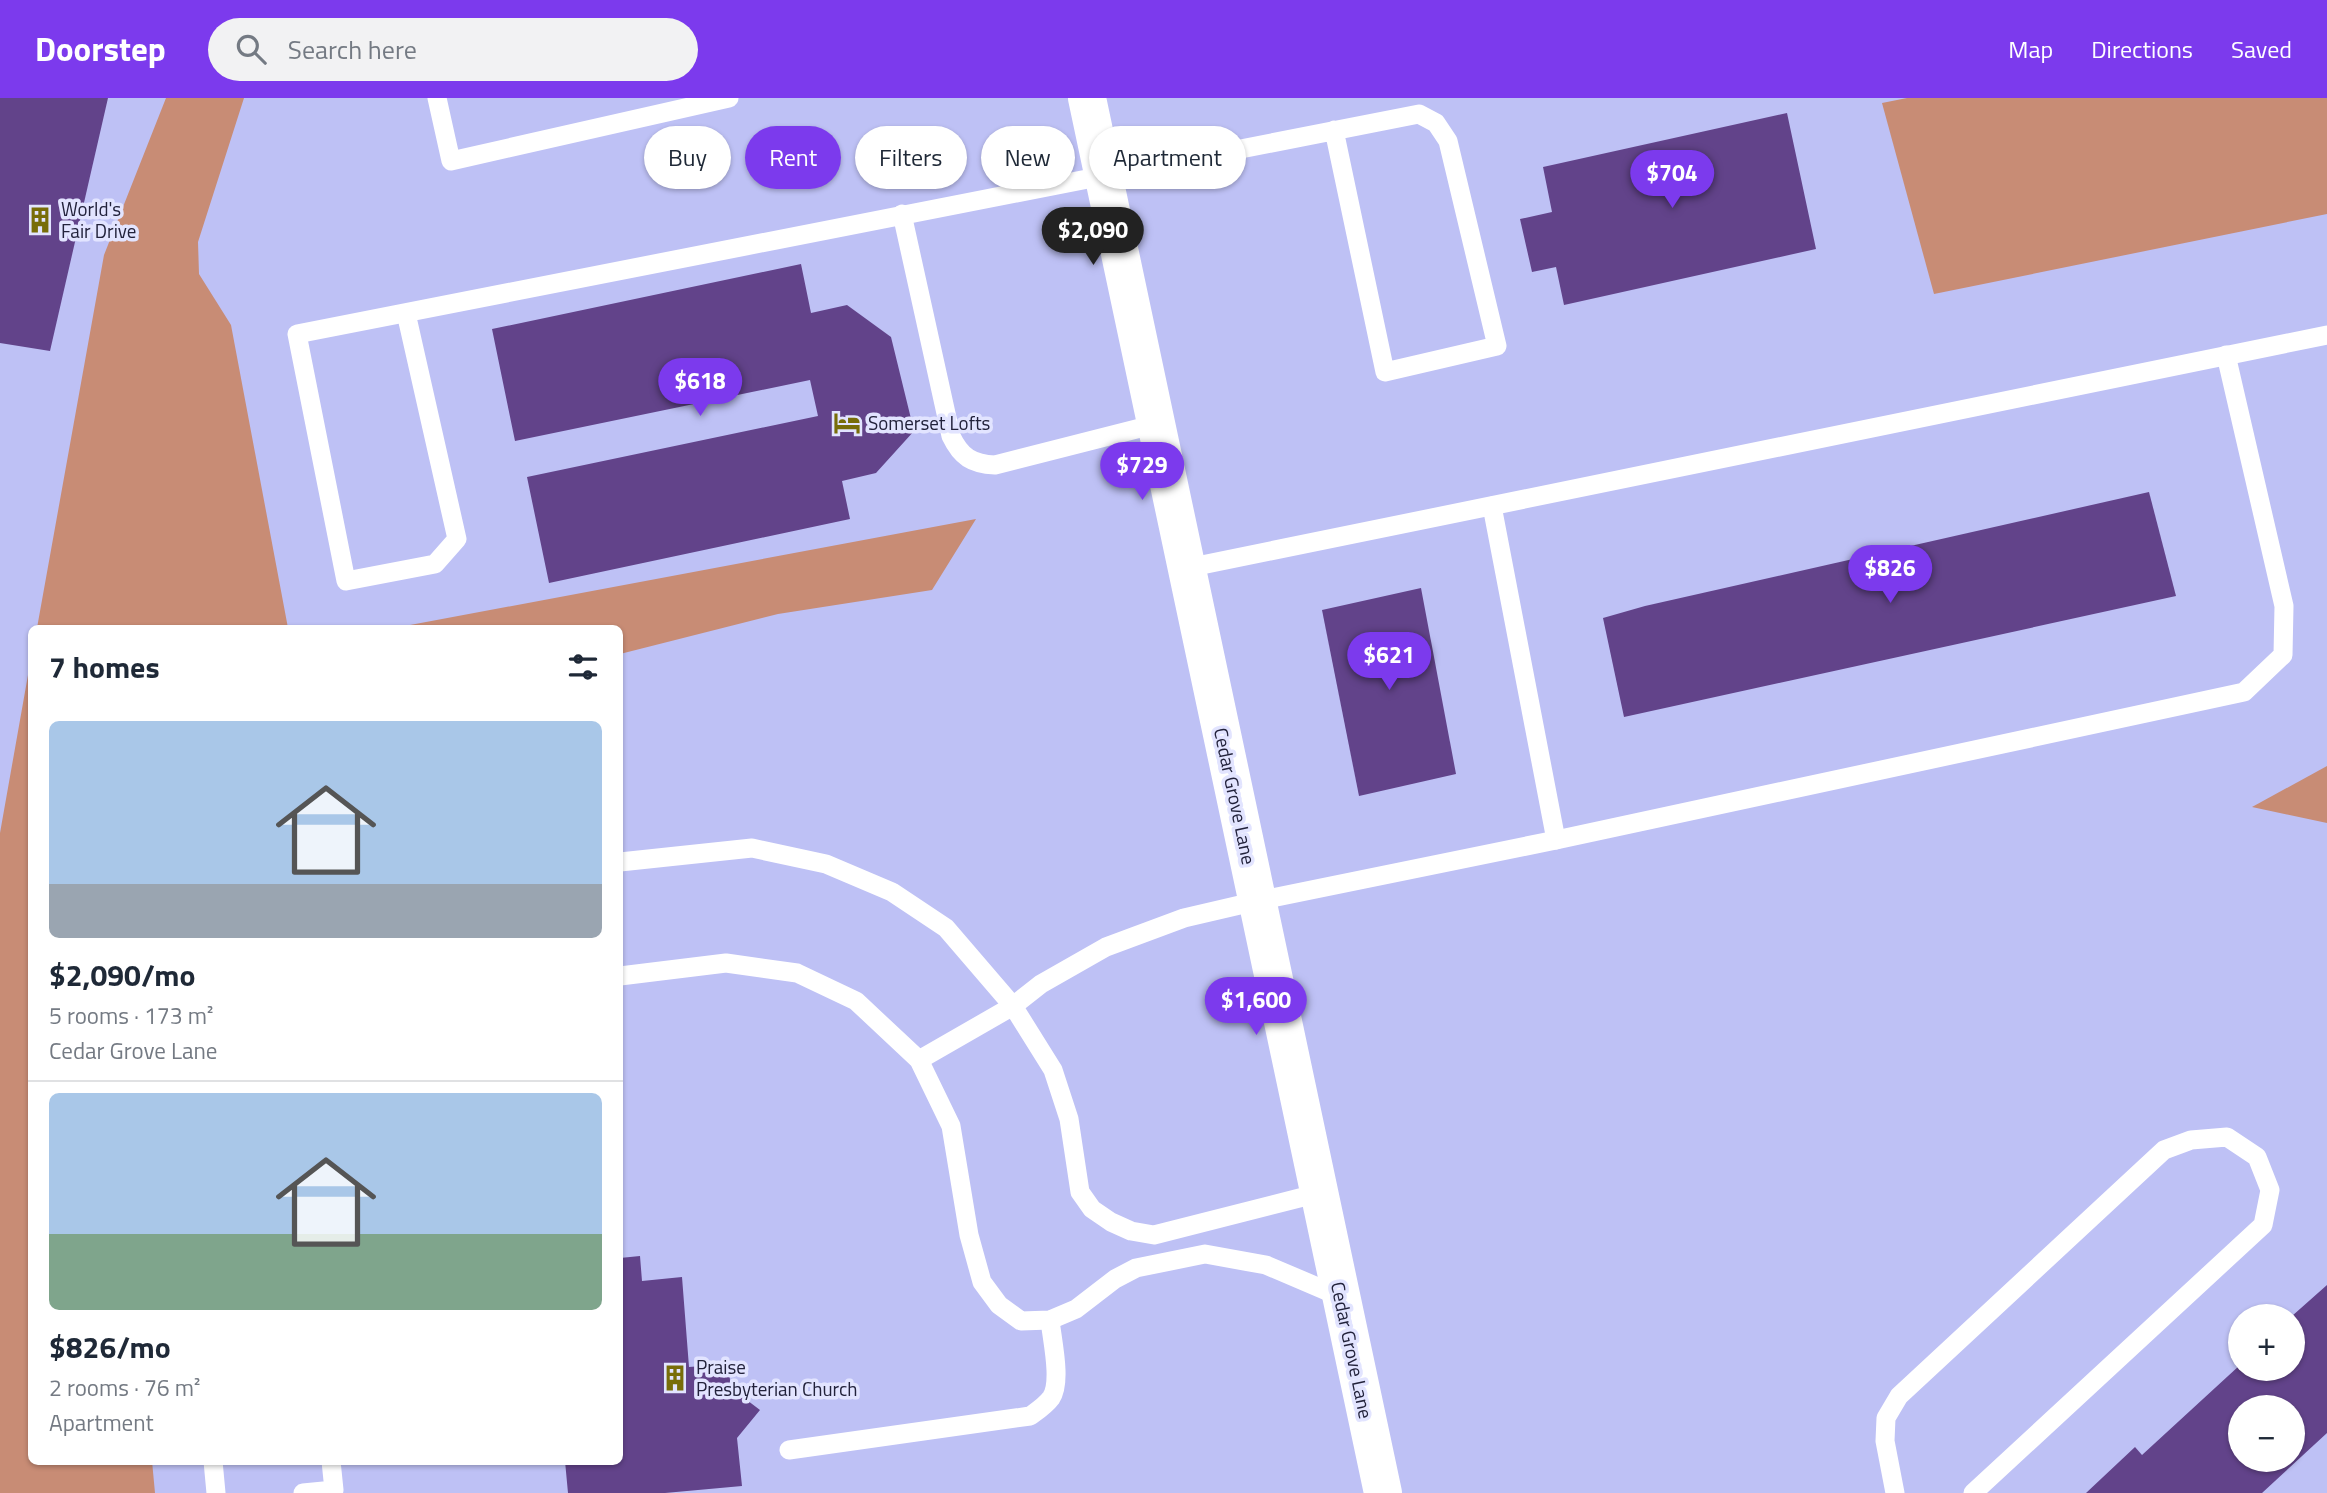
<!DOCTYPE html>
<meta charset="utf-8">
<style>
:root{--surface:#fff;--page:#f2f2f3;--text:#1f2937;--muted:#747a83;--line:#e0e1e3;--accent:#7c3aed}
body{margin:0;font-family:"Titillium Web",sans-serif;background:var(--page);color:var(--text);height:100vh;display:flex;flex-direction:column;font-size:26px;white-space:nowrap}
*{box-sizing:border-box;margin:0}
p{font-size:23px;color:var(--muted)}
.icon{flex:none;width:38px;height:38px;fill:none;stroke:currentColor;stroke-width:2;stroke-linecap:round;stroke-linejoin:round}
.map{position:relative;flex:1;overflow:hidden}
.panel{position:absolute;left:28px;top:527px;width:595px;height:840px;display:flex;flex-direction:column;background:var(--surface);border-radius:10px;box-shadow:0 2px 5px #0004}
.panel>*{flex:none}
.guide{position:absolute;left:644px;top:28px;width:665px;height:63px;display:flex;gap:14px}
.fabs{position:absolute;left:2228px;top:1206px;display:grid;gap:14px}
.fabs a{display:grid;place-items:center;width:77px;height:77px;border-radius:50%;background:var(--surface);box-shadow:0 2px 5px #0004;font-size:35px}
.price{position:absolute;translate:-50% -60px;padding:0 16px;border-radius:24px;background:var(--accent);color:#fff;font-size:23px;line-height:46px;filter:drop-shadow(0 2px 4px #0008)}
.price::after{content:'';position:absolute;left:50%;top:42px;width:21px;height:16px;margin-left:-10px;background:inherit;clip-path:polygon(0 0,100% 0,50% 100%)}
.price.active{background:#222;color:#fff}
ul{padding:0;list-style:none}
li{display:grid;align-content:center;gap:14px;height:371px;padding:0 21px}
li+li{border-top:2px solid var(--line)}
li span{display:grid;place-items:center;height:217px;border-radius:10px;color:#555}
li>.icon{margin-inline-start:auto}
span .icon{width:126px;height:126px;fill:#fffc;stroke-width:1}
li b{font-size:30px}
h2{display:flex;justify-content:space-between;align-items:center;height:84px;padding:0 21px;font-size:30px}
.tag{padding:0 24px;border-radius:32px;background:var(--surface);box-shadow:0 2px 5px #0004;font-size:24px;line-height:63px}
.tag.active{background:var(--accent);color:#fff}
header{display:flex;align-items:center;gap:42px;box-sizing:border-box;height:98px;padding:0 35px;background:var(--accent);color:#fff}
header strong{font-size:33px}
nav{display:flex;gap:38px;margin-inline-start:auto;font-size:24px}
.search{width:490px;height:63px;background:var(--page);display:flex;align-items:center;gap:18px;box-sizing:border-box;padding:0 24px;border-radius:38px;color:var(--muted);font-size:26px}
.map>svg:first-child{display:block}
.green{fill:#c88c75}
.building{fill:#62438a;fill-rule:evenodd}
.lines{fill:none;stroke-linecap:round;stroke-linejoin:round}
.lane{stroke:#fff;stroke-width:19}
.secondary{stroke:#fff;stroke-width:38}
.labels{text-anchor:middle;stroke-width:7;stroke-linejoin:round;paint-order:stroke}
.poi-label{font-size:19px;fill:#22223b;stroke:#e2e4ff;text-anchor:start}
.street-label{font-size:19px;fill:#22223b;stroke:#e2e4ff}
</style>
<header>
<strong>Doorstep</strong>
<div class="search"><svg class="icon" aria-label="search" viewBox="0 0 24 24"><circle cx="10" cy="10" r="6"/><path d="M15 15l6 6"/></svg>Search here</div>
<nav><a>Map</a><a>Directions</a><a>Saved</a></nav>
</header>
<div class="map">
<svg width="2327" height="1395" viewBox="0 0 2327 1395">
<rect width="100%" height="100%" fill="#bec1f5"/>
<g class="green">
<polygon points="166,0 244,0 198,144 199,176 231,227 288,530 37,530 104,157"/>
<polygon points="1907,0 2327,0 2327,116 1934,196 1882,5"/>
<polygon points="976,421 932,492 778,516 620,556 620,530 394,530"/>
<polygon points="31,560 32,1363 152,1363 155,1395 0,1395 0,735"/>
<polygon points="2327,668 2327,725 2252,709"/>
</g>
<g class="building">
<polygon points="0,0 108,0 50,253 0,245"/>
<polygon points="1787,15 1816,151 1564,207 1556,169 1532,174 1520,121 1552,114 1543,69"/>
<polygon points="801,166 811,215 847,207 891,239 914,333 876,375 842,383 850,421 549,485 527,379 818,318 810,282 515,343 492,231"/>
<polygon points="2149,394 2176,498 1624,619 1603,520 1645,508"/>
<polygon points="1421,490 1456,676 1359,698 1322,512"/>
<polygon points="640,1158 642,1183 682,1179 689,1269 728,1266 731,1290 760,1312 737,1340 742,1388 665,1395 568,1395 565,1363 620,1363 620,1186 622,1185 620,1160"/>
<path d="M2327,1187V1335L2262,1395H2086L2135,1349L2142,1357L2240,1267V1270H2292V1218ZM2240,1309H2292V1362H2240Z"/>
</g>
<g class="lines">
<g class="lane">
<polyline points="437,0 451,63 729,0"/>
<path d="M902,116L951,338C961,359 972,366 995,367L1156,326"/>
<polyline points="406,215 457,441 435,466 346,483 297,236 1419,16 1436,25 1448,43 1497,248 1385,274 1334,32"/>
<polyline points="1492,408 1556,742 2244,594 2283,557 2284,508 2226,257"/>
<polyline points="1187,470 2327,237"/>
<polyline points="620,764 752,750 826,766 892,794 946,830 1013,908 1053,972 1069,1021 1080,1094 1092,1111 1111,1124 1131,1133 1154,1137 1319,1095"/>
<polyline points="620,878 726,865 797,875 856,903 919,962 951,1028 969,1137 982,1184 999,1207 1021,1223 1050,1222 1076,1211 1115,1181 1136,1170 1205,1156 1266,1167 1341,1199"/>
<polyline points="919,962 1013,908 1041,886 1106,849 1184,820 1257,803 1556,742"/>
<path d="M789,1352L1030,1318C1037,1313 1045,1308 1051,1300C1062,1284 1052,1242 1050,1222"/>
<polyline points="213,1363 216,1395"/>
<polyline points="303,1395 334,1392 331,1363"/>
<polyline points="1895,1395 1885,1343 1886,1320 1899,1298 2164,1052 2191,1042 2227,1039 2257,1059 2270,1092 2263,1127 1973,1395"/>
</g>
<polyline class="secondary" points="1087,0 1383,1395"/>
</g>
<defs>
<g id="building-bare" transform="scale(2.1)"><path d="M-4-6H4V6H1V3H-1V6H-4ZM-2.5-4.3h1.7v1.8h-1.7ZM.8-4.3h1.7v1.8H.8ZM-2.5-1h1.7V.8h-1.7ZM.8-1h1.7V.8H.8Z" fill="#786d09" stroke="#e2e4ff" stroke-width="2.5" paint-order="stroke"/></g>
<g id="hotel-bare" transform="scale(2.1)"><path d="M-6-4.5h1.5V1H6V5H4.5V3h-9V5H-6ZM-4 0a1.8 1.8 0 1 1 3.6 0ZM.5 0V-2.5h3Q6-2.5 6 0Z" fill="#786d09" stroke="#e2e4ff" stroke-width="2.5" paint-order="stroke"/></g>
</defs>
<g fill-rule="evenodd">
<use href="#building-bare" x="40" y="122"/>
<use href="#hotel-bare" x="847" y="325"/>
<use href="#building-bare" x="675" y="1280"/>
</g>
<g class="labels">
<g class="poi-label">
<text x="61" y="118">World's<tspan x="61" dy="22">Fair Drive</tspan></text>
<text x="868" y="332">Somerset Lofts</text>
<text x="696" y="1276">Praise<tspan x="696" dy="22">Presbyterian Church</tspan></text>
</g>
<g class="street-label">
<text transform="translate(1235 698) rotate(78)" y="7">Cedar Grove Lane</text>
<text transform="translate(1352 1252) rotate(78)" y="7">Cedar Grove Lane</text>
</g>
</g>
</svg>
<div class="fabs">
<a>+</a>
<a>−</a>
</div>
<b class="price" style="left:1672px;top:112px">$704</b>
<b class="price active" style="left:1093px;top:169px">$2,090</b>
<b class="price" style="left:700px;top:320px">$618</b>
<b class="price" style="left:1142px;top:404px">$729</b>
<b class="price" style="left:1890px;top:507px">$826</b>
<b class="price" style="left:1389px;top:594px">$621</b>
<b class="price" style="left:1256px;top:939px">$1,600</b>
<div class="guide">
<a class="tag">Buy</a>
<a class="tag active">Rent</a>
<a class="tag">Filters</a>
<a class="tag">New</a>
<a class="tag">Apartment</a>
</div>
<section class="panel">
<h2>7 homes<svg class="icon" aria-label="filters" viewBox="0 0 24 24"><path d="M4 7h16M4 17h16"/><circle cx="9" cy="7" r="2"/><circle cx="15" cy="17" r="2"/></svg></h2>
<ul>
<li><span style="background:linear-gradient(#a9c7e8 75%,#9aa5b1 0)"><svg class="icon" aria-label="home" viewBox="0 0 24 24"><path d="M3 11l9-7 9 7M6 9v11h12V9"/></svg></span><div><b>$2,090/mo</b><p>5 rooms · 173 m²</p><p>Cedar Grove Lane</p></div></li>
<li><span style="background:linear-gradient(#a9c7e8 65%,#7fa58c 0)"><svg class="icon" aria-label="home" viewBox="0 0 24 24"><path d="M3 11l9-7 9 7M6 9v11h12V9"/></svg></span><div><b>$826/mo</b><p>2 rooms · 76 m²</p><p>Apartment</p></div></li>
</ul>
</section>
</div>
